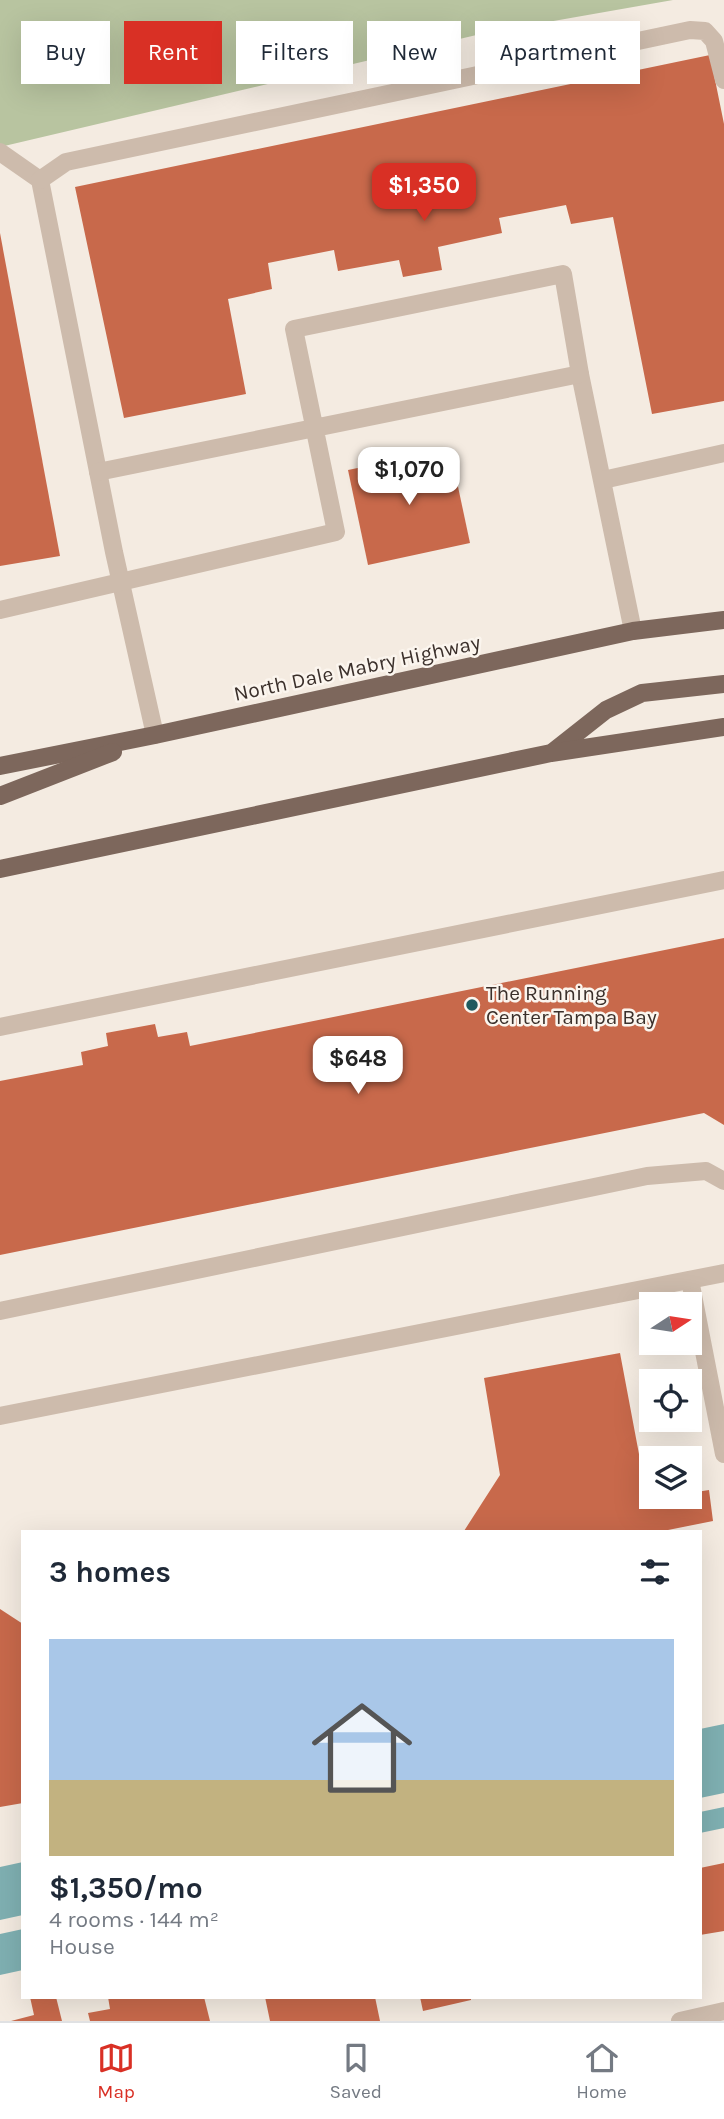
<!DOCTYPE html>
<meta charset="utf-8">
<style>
:root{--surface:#fff;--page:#f6f6f7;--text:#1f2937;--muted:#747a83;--line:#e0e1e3;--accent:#d93025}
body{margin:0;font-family:Karla,sans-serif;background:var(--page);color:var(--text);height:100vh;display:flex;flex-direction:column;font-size:26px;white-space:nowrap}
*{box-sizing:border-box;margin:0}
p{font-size:23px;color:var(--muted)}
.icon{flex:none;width:38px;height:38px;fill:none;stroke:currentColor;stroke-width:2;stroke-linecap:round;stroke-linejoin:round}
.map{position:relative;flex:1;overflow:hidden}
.panel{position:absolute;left:21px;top:1530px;width:681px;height:469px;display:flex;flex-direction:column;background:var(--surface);border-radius:0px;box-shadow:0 7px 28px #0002}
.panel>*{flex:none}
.hud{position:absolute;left:21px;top:21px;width:682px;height:63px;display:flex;gap:14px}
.needle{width:46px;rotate:78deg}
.buttons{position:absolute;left:639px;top:1292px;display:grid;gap:14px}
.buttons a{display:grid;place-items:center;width:63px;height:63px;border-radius:0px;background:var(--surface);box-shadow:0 7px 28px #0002;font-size:35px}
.price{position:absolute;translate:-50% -60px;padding:0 16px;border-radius:14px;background:#fff;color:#222;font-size:23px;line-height:46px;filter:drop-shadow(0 2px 4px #0008)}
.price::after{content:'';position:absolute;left:50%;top:42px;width:21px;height:16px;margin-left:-10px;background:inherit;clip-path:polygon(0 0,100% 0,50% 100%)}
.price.current{background:var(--accent);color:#fff}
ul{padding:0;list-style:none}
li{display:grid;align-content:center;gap:14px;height:371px;padding:0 28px}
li+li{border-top:2px solid var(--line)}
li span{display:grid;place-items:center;height:217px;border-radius:0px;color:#555}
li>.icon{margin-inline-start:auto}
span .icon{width:126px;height:126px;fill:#fffc;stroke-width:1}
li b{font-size:30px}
h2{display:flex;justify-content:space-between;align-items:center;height:84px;padding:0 28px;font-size:30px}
.chip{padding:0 24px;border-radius:0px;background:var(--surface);box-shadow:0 7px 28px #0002;font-size:24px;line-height:63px}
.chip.current{background:var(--accent);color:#fff}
.menu{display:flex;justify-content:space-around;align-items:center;height:98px;border-top:2px solid var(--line);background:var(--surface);font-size:19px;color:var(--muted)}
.menu a{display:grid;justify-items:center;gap:4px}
.menu .current{color:var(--accent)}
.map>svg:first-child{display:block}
.green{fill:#b8c4a0}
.water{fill:#7fb0b2}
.building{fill:#c8694b}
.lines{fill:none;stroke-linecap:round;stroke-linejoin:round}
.minor{stroke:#cdbbac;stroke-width:18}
.major{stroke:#7d675c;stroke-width:18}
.poi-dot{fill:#1f5a5e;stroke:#fbf5ee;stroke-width:2.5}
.labels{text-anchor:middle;stroke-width:5;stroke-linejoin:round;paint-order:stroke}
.street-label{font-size:21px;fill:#3b302b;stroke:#fbf5ee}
.poi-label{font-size:21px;fill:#3b302b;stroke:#fbf5ee;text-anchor:start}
</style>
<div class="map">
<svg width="724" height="2021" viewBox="0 0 724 2021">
<rect width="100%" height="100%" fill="#f4ebe1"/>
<polygon class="green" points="0,0 673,0 485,33 0,147"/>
<g class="water">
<polygon points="724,1724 724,1793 700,1798 700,1729"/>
<polygon points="724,1807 724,1828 700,1833 700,1812"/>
<polygon points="23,1862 23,1915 0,1920 0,1867"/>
<polygon points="23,1929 23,1970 0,1975 0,1934"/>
</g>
<g class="building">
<polygon points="710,55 724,124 724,401 652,414 613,217 571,224 566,205 499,218 502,233 438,247 442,270 403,277 399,260 338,271 334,250 268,263 272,289 228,299 246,394 124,418 75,187"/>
<polygon points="0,233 60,556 0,566"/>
<polygon points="450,449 470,543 368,565 348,470"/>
<polygon points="724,938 724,1125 704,1113 0,1255 0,1081 83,1065 81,1052 108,1046 106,1033 155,1024 158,1037 187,1032 190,1046"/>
<polygon points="620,1353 648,1502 690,1496 690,1493 709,1490 713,1521 663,1531 464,1531 500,1475 484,1378"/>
<polygon points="0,1609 23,1624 23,1803 0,1807"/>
<polygon points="724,1863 724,1931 700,1935 700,1868"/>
<polygon points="30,1997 56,1997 62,2021 11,2021 34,2015"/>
<polygon points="108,1997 204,1997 210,2021 90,2021 88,2013 110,2009"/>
<polygon points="265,1997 375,1997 380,2021 270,2021"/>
<polygon points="420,1997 471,1997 471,2000 423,2011"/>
</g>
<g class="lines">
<g class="minor">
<polyline points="0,152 40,180 114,552 155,735"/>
<polyline points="40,180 66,162 690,30 705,31 714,41 724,80"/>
<polyline points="580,374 633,631"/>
<polyline points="603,480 724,453"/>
<polyline points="0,610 336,532 294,329 563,274 580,374 98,472"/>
<polyline points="0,1027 724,880"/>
<polyline points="690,1280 724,1454"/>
<polyline points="0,1311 647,1176 706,1171 724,1181"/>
<polyline points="0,1416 724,1273"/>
<polyline points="680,2021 724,2011"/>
</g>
<g class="major">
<polyline points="554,751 606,710 642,693 724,684"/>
<polyline points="0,766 155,735 633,631 724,620"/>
<polyline points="0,796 113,752"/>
<polyline points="0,869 551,753 724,727"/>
</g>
</g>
<circle class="poi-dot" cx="472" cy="1005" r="7"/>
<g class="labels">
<g class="street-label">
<text transform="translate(357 668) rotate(-12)" y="7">North Dale Mabry Highway</text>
</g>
<g class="poi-label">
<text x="486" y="1000">The Running<tspan x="486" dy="24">Center Tampa Bay</tspan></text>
</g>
</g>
</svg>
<div class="buttons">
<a><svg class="needle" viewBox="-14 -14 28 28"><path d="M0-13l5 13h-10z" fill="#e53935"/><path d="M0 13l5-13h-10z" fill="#747a83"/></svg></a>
<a><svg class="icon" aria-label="locate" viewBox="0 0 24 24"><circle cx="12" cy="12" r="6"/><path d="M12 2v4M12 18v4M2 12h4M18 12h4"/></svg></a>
<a><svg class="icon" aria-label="layers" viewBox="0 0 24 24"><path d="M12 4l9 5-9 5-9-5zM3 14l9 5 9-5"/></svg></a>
</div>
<b class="price current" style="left:424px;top:223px">$1,350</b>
<b class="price" style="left:409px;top:507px">$1,070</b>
<b class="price" style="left:358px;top:1096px">$648</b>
<div class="hud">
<a class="chip">Buy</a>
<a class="chip current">Rent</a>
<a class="chip">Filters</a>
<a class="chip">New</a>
<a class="chip">Apartment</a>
</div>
<section class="panel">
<h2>3 homes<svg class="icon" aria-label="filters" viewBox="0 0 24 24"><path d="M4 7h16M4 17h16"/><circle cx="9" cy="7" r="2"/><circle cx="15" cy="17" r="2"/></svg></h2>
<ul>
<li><span style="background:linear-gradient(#a9c7e8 65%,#c2b280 0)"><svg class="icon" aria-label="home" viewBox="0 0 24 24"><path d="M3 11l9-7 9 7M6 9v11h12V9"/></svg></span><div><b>$1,350/mo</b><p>4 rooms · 144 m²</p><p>House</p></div></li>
</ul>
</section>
</div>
<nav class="menu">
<a class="current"><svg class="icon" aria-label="map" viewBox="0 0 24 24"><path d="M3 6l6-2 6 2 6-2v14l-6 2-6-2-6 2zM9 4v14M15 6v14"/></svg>Map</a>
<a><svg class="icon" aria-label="saved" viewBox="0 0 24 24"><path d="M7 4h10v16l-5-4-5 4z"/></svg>Saved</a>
<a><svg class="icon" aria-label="home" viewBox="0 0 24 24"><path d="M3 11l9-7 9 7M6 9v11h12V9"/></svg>Home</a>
</nav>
